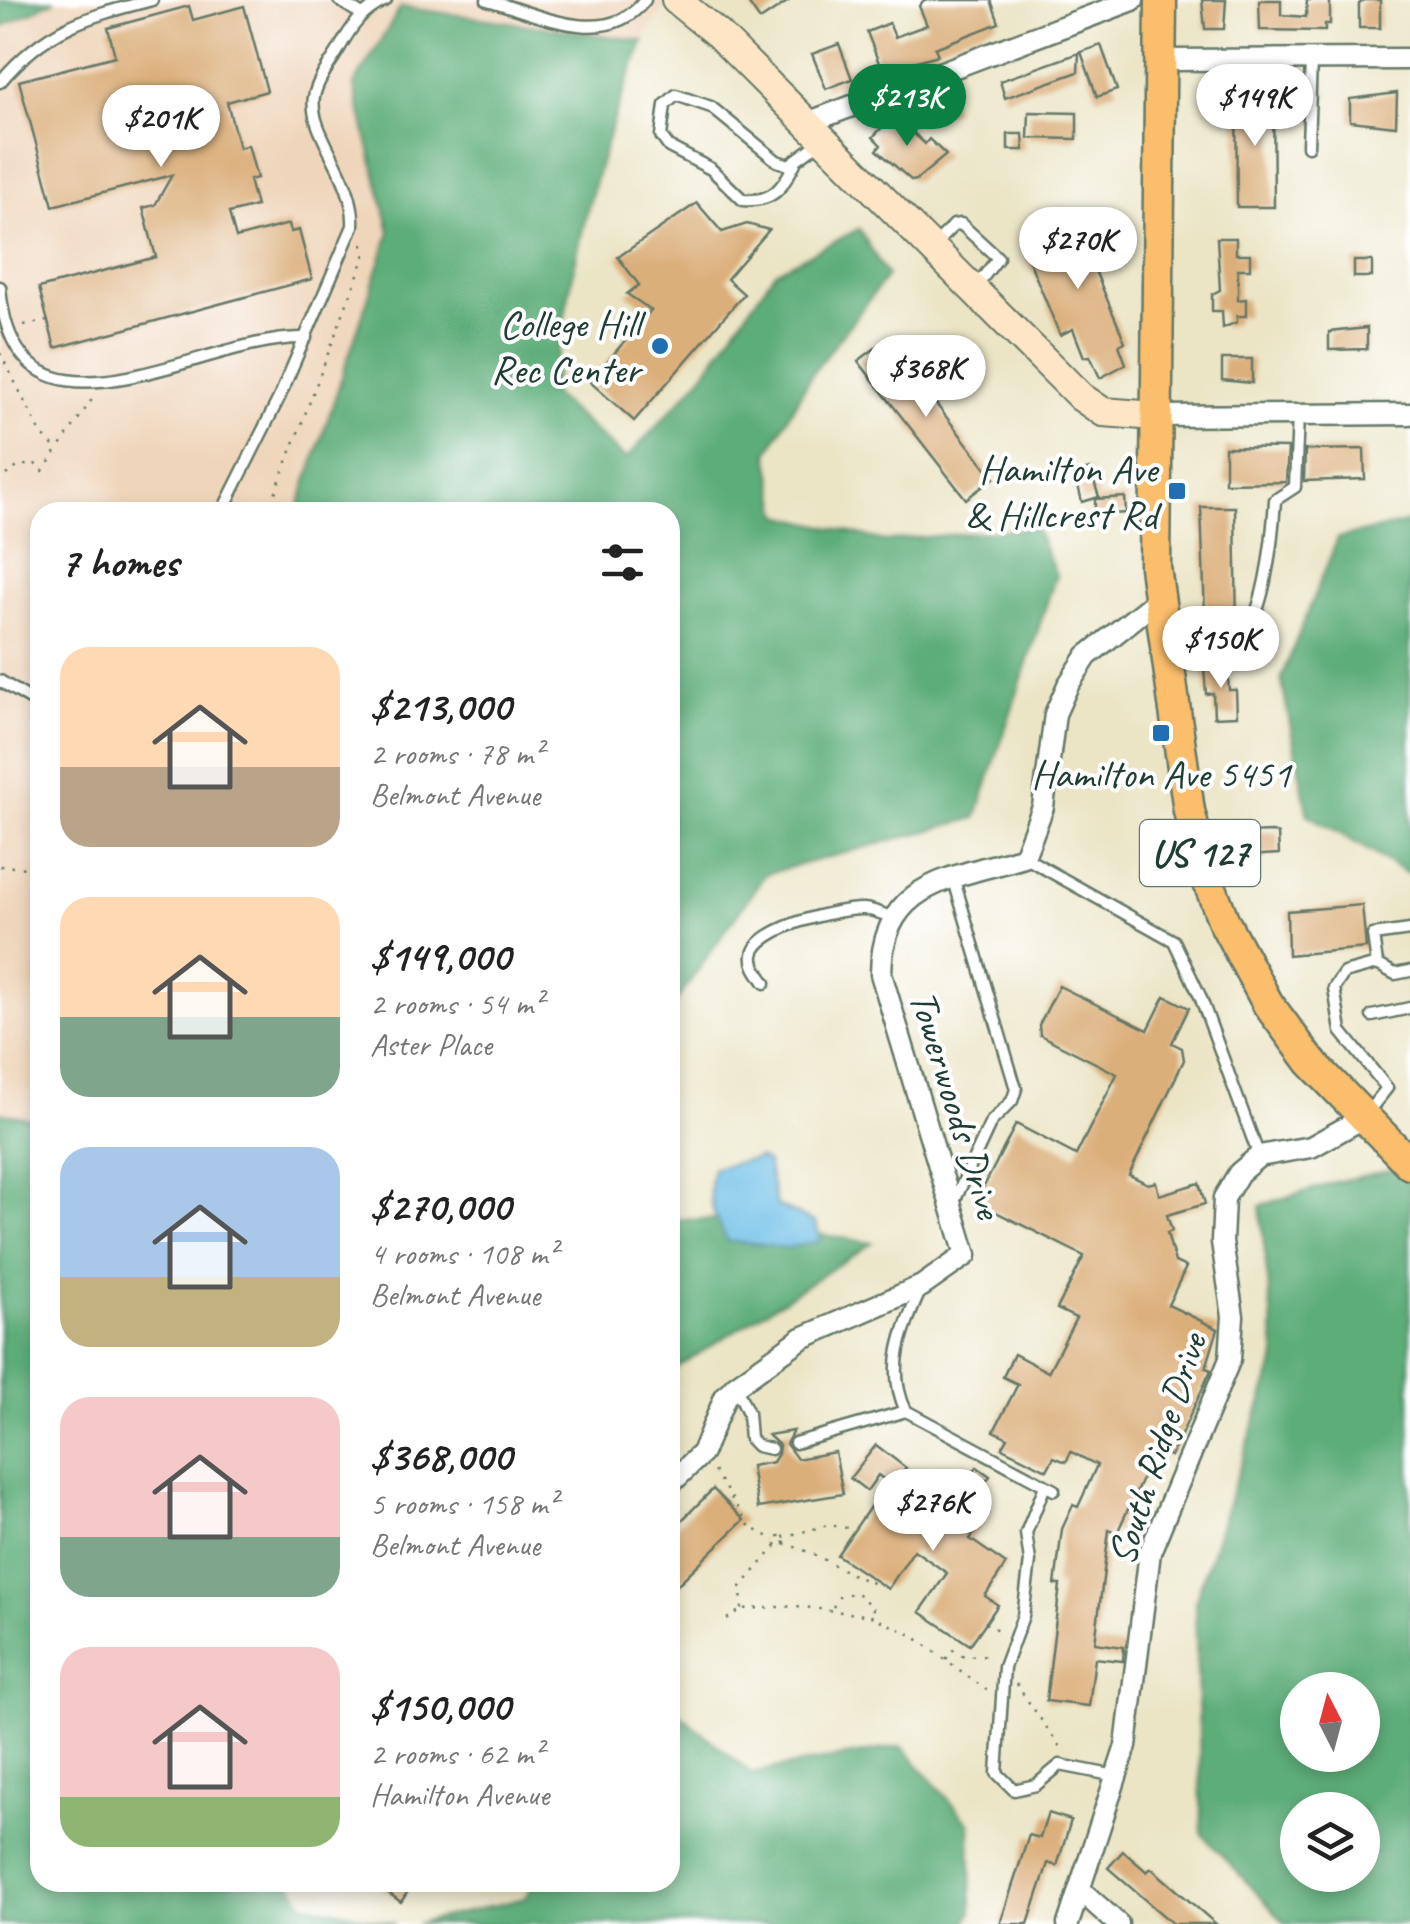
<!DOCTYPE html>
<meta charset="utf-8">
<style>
:root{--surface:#fff;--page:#f2f2f2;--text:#222;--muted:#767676;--accent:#0b8043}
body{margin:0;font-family:Caveat,sans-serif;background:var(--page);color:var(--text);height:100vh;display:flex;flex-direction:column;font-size:38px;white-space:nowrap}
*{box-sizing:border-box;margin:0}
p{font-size:32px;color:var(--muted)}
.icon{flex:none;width:55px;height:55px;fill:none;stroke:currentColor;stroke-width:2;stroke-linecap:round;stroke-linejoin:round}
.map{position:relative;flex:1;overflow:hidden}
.panel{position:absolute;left:30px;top:502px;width:650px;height:1390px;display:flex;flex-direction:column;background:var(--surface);border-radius:30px;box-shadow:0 5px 15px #0003}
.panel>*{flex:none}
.needle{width:65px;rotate:354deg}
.controls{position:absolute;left:1280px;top:1672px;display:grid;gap:20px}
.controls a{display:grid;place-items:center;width:100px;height:100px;border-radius:50%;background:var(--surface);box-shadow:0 5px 15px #0003;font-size:50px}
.price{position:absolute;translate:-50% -85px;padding:0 22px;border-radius:35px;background:#fff;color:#222;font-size:32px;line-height:65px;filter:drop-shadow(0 2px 5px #0008)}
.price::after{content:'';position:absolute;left:50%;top:60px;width:30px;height:22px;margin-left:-15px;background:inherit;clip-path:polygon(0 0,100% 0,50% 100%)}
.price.current{background:var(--accent);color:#fff}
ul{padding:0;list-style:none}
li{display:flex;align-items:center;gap:30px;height:250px;padding:0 30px}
li span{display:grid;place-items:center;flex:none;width:280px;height:200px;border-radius:30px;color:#555}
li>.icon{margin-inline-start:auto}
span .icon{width:120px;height:120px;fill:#fffc;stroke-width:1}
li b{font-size:42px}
h2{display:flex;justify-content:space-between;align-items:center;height:120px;padding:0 30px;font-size:42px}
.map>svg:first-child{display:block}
.built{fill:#efd6bb}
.forest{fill:#5dad79;stroke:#3e7556;stroke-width:2.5;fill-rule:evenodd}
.water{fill:#6abee6;stroke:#447e8d;stroke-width:2.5}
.building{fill:#dbaf7a}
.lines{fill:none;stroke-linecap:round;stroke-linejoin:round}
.lane-casing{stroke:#667867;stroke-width:15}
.street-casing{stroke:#667867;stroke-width:25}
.secondary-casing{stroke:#667867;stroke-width:32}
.primary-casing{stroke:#667867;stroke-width:35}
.path{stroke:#667867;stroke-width:2.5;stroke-dasharray:2.5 8;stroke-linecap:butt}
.lane{stroke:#fff;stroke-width:10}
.street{stroke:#fff;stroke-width:20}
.secondary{stroke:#fde5c5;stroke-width:28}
.primary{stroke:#fabe6d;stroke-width:30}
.poi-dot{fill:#1f6fb2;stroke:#fff;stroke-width:4}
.labels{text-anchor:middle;stroke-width:8;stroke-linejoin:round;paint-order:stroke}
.shield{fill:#fff;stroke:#627771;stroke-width:2.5}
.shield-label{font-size:38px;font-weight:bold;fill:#1f3d34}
.poi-label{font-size:40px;fill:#1f3d34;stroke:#fff;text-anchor:end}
.street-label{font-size:40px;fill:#1f3d34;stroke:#fff}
</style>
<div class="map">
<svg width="1410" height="1924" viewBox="0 0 1410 1924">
<rect width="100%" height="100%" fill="#fff"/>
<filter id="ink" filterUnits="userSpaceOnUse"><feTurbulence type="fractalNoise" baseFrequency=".01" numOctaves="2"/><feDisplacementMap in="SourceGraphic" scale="20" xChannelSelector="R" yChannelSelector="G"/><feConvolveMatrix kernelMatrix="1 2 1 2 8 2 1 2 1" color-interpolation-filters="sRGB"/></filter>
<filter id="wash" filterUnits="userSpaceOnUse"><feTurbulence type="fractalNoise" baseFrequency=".0048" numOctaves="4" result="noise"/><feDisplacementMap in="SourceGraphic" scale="40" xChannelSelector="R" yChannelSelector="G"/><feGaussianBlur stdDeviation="2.25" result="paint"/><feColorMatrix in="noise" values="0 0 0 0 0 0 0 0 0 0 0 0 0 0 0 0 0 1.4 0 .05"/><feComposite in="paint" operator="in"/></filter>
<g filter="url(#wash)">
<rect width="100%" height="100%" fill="#ebe5c6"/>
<polygon class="built" points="55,0 668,0 644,41 401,7 354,85 390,232 297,512 40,512 40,1121 0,1112 0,28"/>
<g class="forest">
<polygon points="0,0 55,0 0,28"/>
<path d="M401,7L644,41C595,154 570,272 552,394L626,459L700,379L775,272L859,229L887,276L812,374L768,453L780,515L884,541L1035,527L1056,575L976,818L765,874L670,1010V512H297L390,232L354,85Z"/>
<polygon points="1410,522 1410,875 1308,815 1281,678 1338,538"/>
<polygon points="0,1112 40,1121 40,1882 291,1883 303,1903 395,1924 0,1924"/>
<path d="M1410,1166V1924H1286L1202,1834L1195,1602L1276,1359L1260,1206L1335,1182ZM1298,1690H1362V1755H1298ZM1298,1810H1362V1875H1298Z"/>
<polygon points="726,1219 872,1243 670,1372 670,1220"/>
<polygon points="670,1706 751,1773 902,1746 970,1824 972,1912 965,1924 416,1924 525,1898 534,1883 670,1882"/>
</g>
<path class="water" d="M759,1158L767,1163L776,1205L816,1223L820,1241L787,1248L728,1241C713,1216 705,1196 713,1168Z"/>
<g id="blocks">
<g class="building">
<polygon points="746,0 790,0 760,20"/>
<polygon points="924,0 991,0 999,23 935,48 938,55 882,71 867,32 889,23 895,37 927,25 919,6"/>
<polygon points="1202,0 1226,0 1224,29 1205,29"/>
<polygon points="1259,0 1281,0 1281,15 1306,17 1307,0 1330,0 1330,24 1325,24 1325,31 1260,30"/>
<polygon points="1365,0 1380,0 1380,28 1359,28 1359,4"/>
<polygon points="189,6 193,20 244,6 267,91 227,102 239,148 248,145 257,178 249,180 256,206 229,213 236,238 289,224 291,232 299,230 312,279 55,348 39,288 156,257 143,208 155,205 172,175 53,206 19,81 115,56 108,28"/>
<polygon points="839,44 852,79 826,89 812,54"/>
<polygon points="1101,45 1117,90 1097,97 1081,52"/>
<polygon points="1079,53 1078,72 1005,98 1000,81"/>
<polygon points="1273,90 1274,207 1237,207 1236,91"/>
<polygon points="1397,93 1396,126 1350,121 1350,99"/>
<polygon points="948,94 955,110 939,116 933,100"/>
<polygon points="1029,112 1077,113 1077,139 1028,138"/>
<polygon points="894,115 925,144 929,139 946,155 916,180 912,181 877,150 881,145 873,137"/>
<polygon points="1008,134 1023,134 1024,150 1008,150"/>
<polygon points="697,203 722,232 747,224 769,230 727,279 744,294 634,421 590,382 651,310 627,294 639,285 618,257"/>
<polygon points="1094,216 1108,244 1088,254 1125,342 1119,345 1126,364 1100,378 1090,356 1084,357 1073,329 1060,335 1023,246"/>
<polygon points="1217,238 1236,238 1236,254 1250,254 1250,269 1238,269 1238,300 1246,299 1246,316 1237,316 1237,322 1223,328 1222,311 1212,311 1212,294 1220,290"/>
<rect x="1354" y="261" width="18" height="16"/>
<polygon points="1367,328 1367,349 1329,350 1329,332"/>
<polygon points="886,340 994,478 966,499 858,361"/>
<polygon points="1222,359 1252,359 1252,383 1222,380"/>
<polygon points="1225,447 1288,448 1286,482 1225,483"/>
<polygon points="1364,449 1365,479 1304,481 1305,450"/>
<polygon points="1090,469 1099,497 1082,502 1075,473"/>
<polygon points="1125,497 1126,513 1095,515 1095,499"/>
<polygon points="1201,507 1235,507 1237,630 1212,643 1206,643"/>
<polygon points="1227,666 1229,690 1236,690 1237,716 1214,717 1213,693 1206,694 1204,667"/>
<polygon points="1272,832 1278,834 1279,854 1247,856 1246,833"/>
<polygon points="1362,905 1366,948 1288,955 1287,911"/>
<polygon points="1059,986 1148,1030 1165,996 1189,1008 1172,1043 1182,1048 1184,1060 1129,1175 1148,1184 1156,1182 1159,1195 1199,1183 1205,1204 1167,1215 1172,1231 1167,1233 1175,1262 1186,1267 1168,1305 1218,1329 1206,1368 1211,1370 1176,1446 1170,1456 1156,1449 1117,1533 1109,1530 1095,1643 1124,1647 1123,1661 1095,1658 1089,1706 1046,1701 1060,1585 1055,1585 1062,1529 1073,1505 1078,1507 1097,1465 1071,1452 1066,1462 1054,1457 1047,1470 1002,1448 1008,1438 994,1431 1018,1384 1003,1377 1014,1354 1048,1372 1076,1318 1057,1309 1084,1256 976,1202 1016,1124 1076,1155 1117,1074 1040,1035 1039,1025"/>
<polygon points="793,1431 786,1444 797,1459 835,1452 843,1494 758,1508 751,1466 773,1462 778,1454 779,1445 768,1435"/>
<polygon points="876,1445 906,1468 893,1486 878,1475 867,1491 850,1478"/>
<polygon points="977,1467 990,1476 971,1502 988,1514 970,1539 1006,1564 985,1596 998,1605 970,1645 920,1612 947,1573 914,1550 888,1589 837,1555 870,1507 883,1516 904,1485 946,1514"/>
<polygon points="713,1489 744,1520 670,1592 670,1532"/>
<polygon points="1048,1813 1071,1820 1057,1866 1048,1863 1028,1924 1000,1924 1029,1835 1040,1838"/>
<polygon points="1123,1851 1147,1872 1151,1868 1216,1924 1173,1924 1108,1868"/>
<polygon points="373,1882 414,1882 401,1902"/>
</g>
</g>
</g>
<g filter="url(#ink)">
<use href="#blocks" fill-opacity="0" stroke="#667867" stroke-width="2.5"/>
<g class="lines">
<g class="lane-casing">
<g id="lane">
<polyline points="339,0 362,15"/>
<path d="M487,0C537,13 606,51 645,0"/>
<path d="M0,82C45,28 86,17 152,0"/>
<polyline points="1308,146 1311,60"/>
<path d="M795,163C782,189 773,202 743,200L711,169L669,147L661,136L665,105L676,95L711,107L777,161L789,165L823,140"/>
<polyline points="932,247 954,225 961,224 998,258 974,289"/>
<path d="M0,287C14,467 203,334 306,338"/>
<path d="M222,512L279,398L353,226C356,177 308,134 314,97C317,80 331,63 339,49C351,27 362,11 386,0"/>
<path d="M1171,654C1189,652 1217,654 1233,646C1265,630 1273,533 1275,500L1295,487L1298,415"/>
<polyline points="0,681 40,705"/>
<polyline points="1024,857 1174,941 1200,996 1259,1156"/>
<polyline points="1377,964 1373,935 1410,930"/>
<path d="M765,983C760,975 751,965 753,955C757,927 840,908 864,909C874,910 885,915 894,918"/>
<polyline points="1372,1016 1410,1008"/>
<polyline points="1367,1113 1387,1088 1341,1031 1334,988 1344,973 1377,964 1395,974 1410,971"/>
<polyline points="952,1206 991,1122 1012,1101 1016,1089 953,877"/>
<path d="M920,1291C902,1332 886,1369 906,1411L1054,1490"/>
<polyline points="736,1387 748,1413 750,1439 757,1446 771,1449"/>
<polyline points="795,1443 906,1411"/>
<polyline points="1045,1486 1026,1533 1030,1561 1023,1616 1004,1667 997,1773 1014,1790 1036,1785 1060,1765 1116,1776"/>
</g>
</g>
<g class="street-casing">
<g id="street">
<polyline points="1162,60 1410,59"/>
<polyline points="807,123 1133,0"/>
<polyline points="1156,416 1410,414"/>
<path d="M670,1484L702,1453L725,1397L735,1386L802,1338L922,1286L966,1255L881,974C882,880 953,879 1024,857L1043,807L1055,714L1068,685L1087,656L1156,601"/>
<polyline points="1080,1890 1118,1924"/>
<polyline points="1068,1924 1126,1746 1150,1552 1230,1359 1233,1316 1222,1242 1224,1198 1239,1173 1259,1156 1311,1147 1363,1118"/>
</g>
</g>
<g class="secondary-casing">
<polyline id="secondary" points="676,0 718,34 1081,397 1103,412 1156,416"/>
</g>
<g class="primary-casing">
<polyline id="primary" points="1161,0 1155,567 1189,811 1204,870 1224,922 1268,1004 1311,1062 1410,1164"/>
</g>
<g class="path">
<polyline points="24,325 48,321"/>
<polyline points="0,353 41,433 57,450"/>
<polyline points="6,475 19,466 35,464 43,471 95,395"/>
<polyline points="268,512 365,256 362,240"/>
<polyline points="0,866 40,869"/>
<polyline points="714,1471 750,1527 775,1540"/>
<circle cx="780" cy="1541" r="5"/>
<polyline points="783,1537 828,1525 855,1529"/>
<path d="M784,1544C821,1552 846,1577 881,1585"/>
<polyline points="833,1607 839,1597 856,1592 873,1608 871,1616"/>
<polyline points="742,1609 741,1587 777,1545"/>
<polyline points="727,1619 742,1609 797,1606 871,1616 912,1635 988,1691"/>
<polyline points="985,1623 1001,1632"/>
<polyline points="946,1659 953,1650 964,1656 992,1655"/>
<polyline points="1016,1684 1063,1751"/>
</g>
<use href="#lane" class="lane"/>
<use href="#street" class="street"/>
<use href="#secondary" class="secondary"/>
<use href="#primary" class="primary"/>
</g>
</g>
<g class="poi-dot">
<circle cx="660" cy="346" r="10"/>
<rect x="1167" y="481" width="20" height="20" rx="5"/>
<rect x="1151" y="723" width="20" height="20" rx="5"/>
</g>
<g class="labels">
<rect class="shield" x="1140" y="820" width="120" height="66" rx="8"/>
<g class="shield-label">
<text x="1200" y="866">US 127</text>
</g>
<g class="poi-label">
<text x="640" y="337">College Hill<tspan x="640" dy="46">Rec Center</tspan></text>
<text x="1157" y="482">Hamilton Ave<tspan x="1157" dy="46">&amp; Hillcrest Rd</tspan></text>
<text x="1161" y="787" text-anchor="middle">Hamilton Ave 5451</text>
</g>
<g class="street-label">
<text transform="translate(957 1104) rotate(73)" y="14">Towerwoods Drive</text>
<text transform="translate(1156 1449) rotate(-72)" y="14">South Ridge Drive</text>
</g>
</g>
</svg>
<div class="controls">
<a><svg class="needle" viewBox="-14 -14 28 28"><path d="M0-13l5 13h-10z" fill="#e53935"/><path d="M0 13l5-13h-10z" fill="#767676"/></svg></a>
<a><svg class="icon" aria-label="layers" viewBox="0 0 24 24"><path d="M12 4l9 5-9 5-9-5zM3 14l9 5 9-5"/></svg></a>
</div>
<b class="price current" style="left:907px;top:149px">$213K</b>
<b class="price" style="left:1255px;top:149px">$149K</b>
<b class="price" style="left:161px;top:170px">$201K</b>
<b class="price" style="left:1078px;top:292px">$270K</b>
<b class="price" style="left:926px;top:420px">$368K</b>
<b class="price" style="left:1221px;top:691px">$150K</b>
<b class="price" style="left:933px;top:1554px">$276K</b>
<section class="panel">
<h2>7 homes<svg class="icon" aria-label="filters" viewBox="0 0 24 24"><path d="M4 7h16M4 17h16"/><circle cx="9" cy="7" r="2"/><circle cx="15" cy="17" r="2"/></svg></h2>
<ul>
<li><span style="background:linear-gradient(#ffd9b3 60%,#b9a48a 0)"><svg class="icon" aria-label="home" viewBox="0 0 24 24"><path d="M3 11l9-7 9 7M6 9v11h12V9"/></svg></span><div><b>$213,000</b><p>2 rooms · 78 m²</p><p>Belmont Avenue</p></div></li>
<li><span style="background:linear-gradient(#ffd9b3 60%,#7fa58c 0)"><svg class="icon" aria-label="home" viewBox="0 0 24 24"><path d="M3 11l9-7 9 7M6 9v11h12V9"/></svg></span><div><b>$149,000</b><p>2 rooms · 54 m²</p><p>Aster Place</p></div></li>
<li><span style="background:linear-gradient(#a9c7e8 65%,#c2b280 0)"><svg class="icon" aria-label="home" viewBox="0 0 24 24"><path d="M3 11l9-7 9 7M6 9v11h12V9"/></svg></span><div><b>$270,000</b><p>4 rooms · 108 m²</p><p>Belmont Avenue</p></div></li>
<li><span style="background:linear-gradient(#f6c9c9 70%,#7fa58c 0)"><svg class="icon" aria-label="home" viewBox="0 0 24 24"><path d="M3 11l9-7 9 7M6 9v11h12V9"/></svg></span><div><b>$368,000</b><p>5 rooms · 158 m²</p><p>Belmont Avenue</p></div></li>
<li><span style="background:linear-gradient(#f6c9c9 75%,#8fb573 0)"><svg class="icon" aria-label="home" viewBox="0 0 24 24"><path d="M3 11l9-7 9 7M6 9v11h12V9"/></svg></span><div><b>$150,000</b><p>2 rooms · 62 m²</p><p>Hamilton Avenue</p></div></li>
</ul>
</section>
</div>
